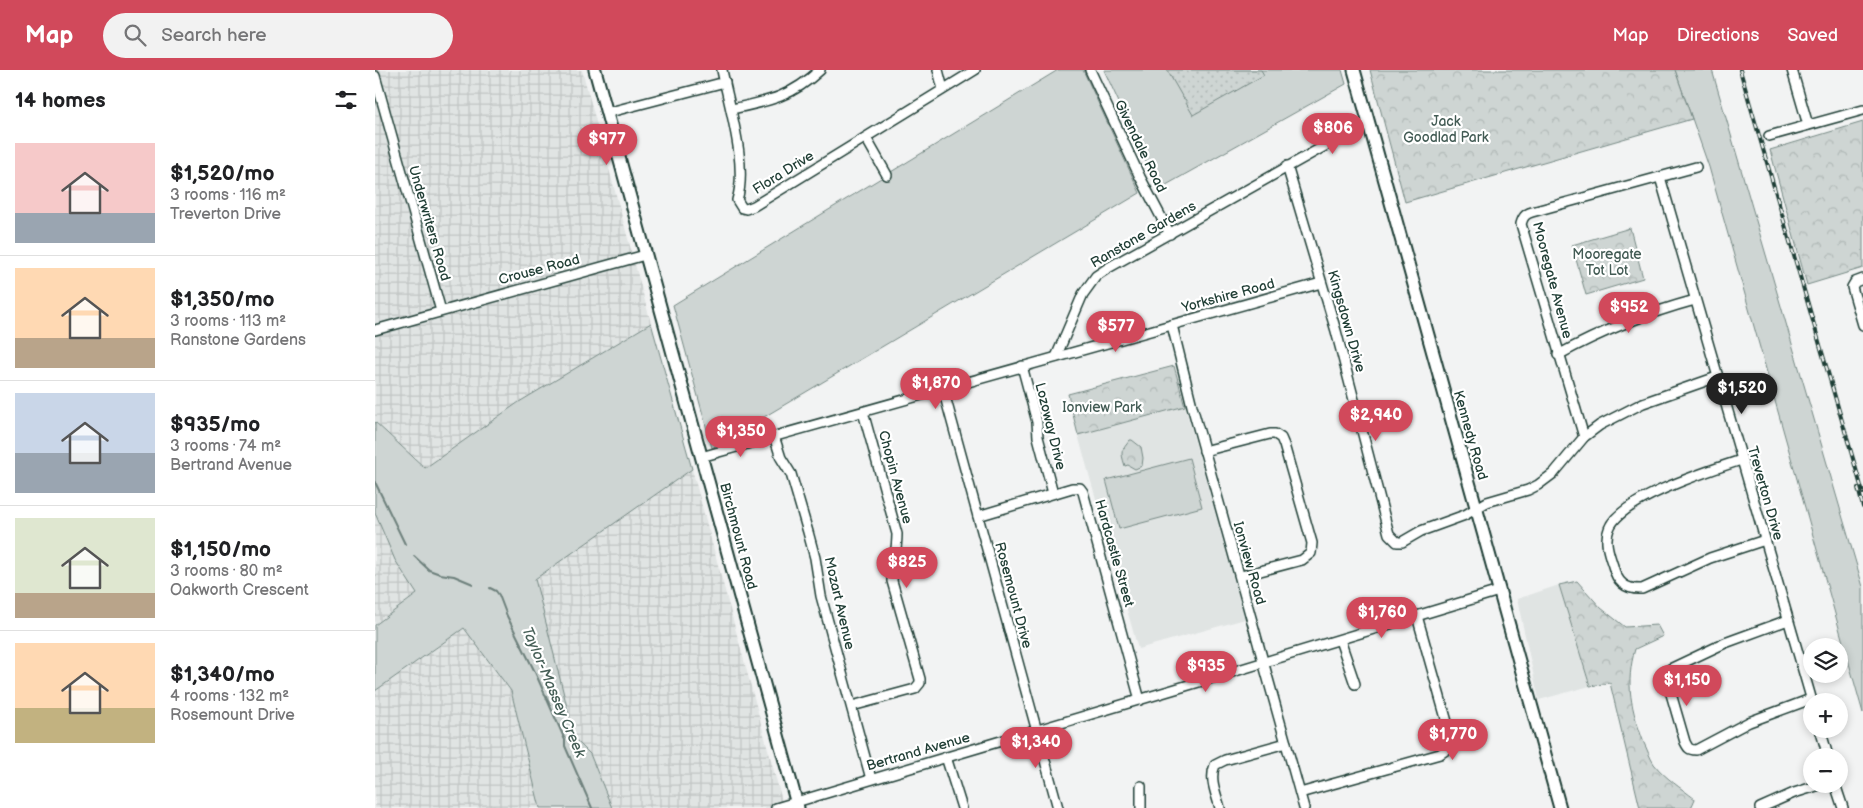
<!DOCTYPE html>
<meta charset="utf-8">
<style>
:root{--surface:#fff;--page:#f2f2f2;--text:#202124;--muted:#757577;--line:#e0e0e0;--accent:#d1495b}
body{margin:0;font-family:"Balsamiq Sans",sans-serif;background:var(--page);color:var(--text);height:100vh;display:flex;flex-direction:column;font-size:19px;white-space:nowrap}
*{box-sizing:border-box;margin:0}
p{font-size:16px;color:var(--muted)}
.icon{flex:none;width:28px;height:28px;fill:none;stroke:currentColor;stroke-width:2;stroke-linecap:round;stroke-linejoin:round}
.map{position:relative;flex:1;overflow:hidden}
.details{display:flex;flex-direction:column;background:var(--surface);width:375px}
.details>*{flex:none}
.buttons{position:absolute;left:1428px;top:568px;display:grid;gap:10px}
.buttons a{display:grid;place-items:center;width:45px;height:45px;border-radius:50%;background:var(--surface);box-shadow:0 2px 8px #0003;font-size:25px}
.price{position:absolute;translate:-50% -42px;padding:0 11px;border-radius:18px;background:var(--accent);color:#fff;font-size:16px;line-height:32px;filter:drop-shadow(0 1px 2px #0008)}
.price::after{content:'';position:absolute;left:50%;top:30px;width:15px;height:11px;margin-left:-8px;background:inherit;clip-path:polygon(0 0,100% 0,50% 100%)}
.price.current{background:#222;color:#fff}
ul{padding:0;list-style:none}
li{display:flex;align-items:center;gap:15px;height:125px;padding:0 15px}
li+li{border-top:1px solid var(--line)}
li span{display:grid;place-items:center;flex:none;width:140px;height:100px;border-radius:0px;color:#555}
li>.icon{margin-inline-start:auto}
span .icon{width:60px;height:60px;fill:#fffc;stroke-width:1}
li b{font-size:21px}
h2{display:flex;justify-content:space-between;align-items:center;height:60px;padding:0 15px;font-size:21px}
header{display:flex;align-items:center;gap:30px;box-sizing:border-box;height:70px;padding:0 25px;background:var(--accent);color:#fff}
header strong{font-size:24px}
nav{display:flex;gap:28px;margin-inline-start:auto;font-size:18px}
.search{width:350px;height:45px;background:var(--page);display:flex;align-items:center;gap:12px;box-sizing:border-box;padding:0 18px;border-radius:28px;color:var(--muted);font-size:19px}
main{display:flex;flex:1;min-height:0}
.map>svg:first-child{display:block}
.built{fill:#e0e4e3}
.industrial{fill:url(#industrial-grid)}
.grass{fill:#ced5d3;stroke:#768984}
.forest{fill:url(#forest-crowns);stroke:#768984}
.garden{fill:url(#garden-dots);stroke:#768984}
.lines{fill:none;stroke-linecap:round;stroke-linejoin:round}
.stream{stroke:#6d807b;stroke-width:2}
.minor-casing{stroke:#1f3d34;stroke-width:12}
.major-casing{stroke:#1f3d34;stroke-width:15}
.minor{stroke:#fff;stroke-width:9}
.major{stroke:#fff;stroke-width:11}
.rail-casing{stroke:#1f3d34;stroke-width:4}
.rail{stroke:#fff;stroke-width:2;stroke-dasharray:5.5;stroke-linecap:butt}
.labels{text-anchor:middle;stroke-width:4.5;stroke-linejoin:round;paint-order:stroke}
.park-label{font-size:14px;fill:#425b54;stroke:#fff}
.street-label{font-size:14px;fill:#1f3d34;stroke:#fff}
.water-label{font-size:15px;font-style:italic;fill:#465f57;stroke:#fff}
</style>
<header>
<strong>Map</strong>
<div class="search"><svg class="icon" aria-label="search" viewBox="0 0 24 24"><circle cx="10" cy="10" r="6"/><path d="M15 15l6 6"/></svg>Search here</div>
<nav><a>Map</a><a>Directions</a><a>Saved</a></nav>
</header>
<main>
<section class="details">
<h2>14 homes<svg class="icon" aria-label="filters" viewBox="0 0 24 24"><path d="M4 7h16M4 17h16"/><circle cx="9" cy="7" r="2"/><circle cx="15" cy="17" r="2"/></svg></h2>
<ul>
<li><span style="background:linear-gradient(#f6c9c9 70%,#9aa5b1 0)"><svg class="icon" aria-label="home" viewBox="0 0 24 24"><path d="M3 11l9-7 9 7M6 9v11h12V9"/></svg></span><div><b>$1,520/mo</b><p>3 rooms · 116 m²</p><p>Treverton Drive</p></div></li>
<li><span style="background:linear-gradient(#ffd9b3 70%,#b9a48a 0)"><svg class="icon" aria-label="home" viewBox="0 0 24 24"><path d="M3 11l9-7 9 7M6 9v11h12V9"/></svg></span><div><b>$1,350/mo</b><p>3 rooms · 113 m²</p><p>Ranstone Gardens</p></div></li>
<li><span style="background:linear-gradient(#c9d6e8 60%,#9aa5b1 0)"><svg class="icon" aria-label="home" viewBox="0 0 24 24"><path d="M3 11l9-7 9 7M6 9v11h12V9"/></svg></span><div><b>$935/mo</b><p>3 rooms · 74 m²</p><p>Bertrand Avenue</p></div></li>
<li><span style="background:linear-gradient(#dfe7d0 75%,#b9a48a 0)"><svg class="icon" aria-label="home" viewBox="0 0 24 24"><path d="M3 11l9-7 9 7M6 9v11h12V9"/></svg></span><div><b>$1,150/mo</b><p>3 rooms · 80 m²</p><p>Oakworth Crescent</p></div></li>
<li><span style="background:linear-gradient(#ffd9b3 65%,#c2b280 0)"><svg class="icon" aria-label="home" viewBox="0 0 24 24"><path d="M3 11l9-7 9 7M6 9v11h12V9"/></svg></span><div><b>$1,340/mo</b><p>4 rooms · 132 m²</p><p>Rosemount Drive</p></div></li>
</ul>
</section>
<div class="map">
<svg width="1488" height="738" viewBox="0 0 1488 738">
<defs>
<pattern id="industrial-grid" width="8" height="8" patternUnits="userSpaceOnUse" patternTransform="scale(1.25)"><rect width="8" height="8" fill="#e0e4e3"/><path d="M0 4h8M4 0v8" fill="none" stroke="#c0c4c3"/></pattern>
<pattern id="forest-crowns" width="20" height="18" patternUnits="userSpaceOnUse" patternTransform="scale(1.25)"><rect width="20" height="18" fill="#ced5d3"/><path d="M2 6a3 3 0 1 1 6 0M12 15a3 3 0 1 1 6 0" fill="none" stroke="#b0b8b6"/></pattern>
<pattern id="garden-dots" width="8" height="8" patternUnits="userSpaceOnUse" patternTransform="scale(1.25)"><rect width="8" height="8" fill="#ced5d3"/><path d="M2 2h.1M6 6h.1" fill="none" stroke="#b0b8b6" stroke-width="1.8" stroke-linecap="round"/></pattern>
</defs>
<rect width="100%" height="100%" fill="#f2f3f3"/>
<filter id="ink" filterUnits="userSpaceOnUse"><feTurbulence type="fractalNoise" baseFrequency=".02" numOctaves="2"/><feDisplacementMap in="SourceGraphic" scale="10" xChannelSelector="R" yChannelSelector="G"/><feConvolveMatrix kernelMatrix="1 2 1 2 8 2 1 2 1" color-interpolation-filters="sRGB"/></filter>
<g filter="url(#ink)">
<g class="built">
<polygon points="810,336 870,549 763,579 703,365"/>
<polygon points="1184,515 1215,616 1164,630 1142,529"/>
</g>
<g class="industrial">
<polygon points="0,0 207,0 276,253 144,332 50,398 0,352"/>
<polygon points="317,399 409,738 237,738 215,684 200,669 159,509"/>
<polygon points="0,443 42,524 0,555"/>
<polygon points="89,558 136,621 165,738 0,738 0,621"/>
</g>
<g class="grass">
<polygon points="683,0 708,0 765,123 337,378 298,235"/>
<polygon points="729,0 967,0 971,14 784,119"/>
<polygon points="1300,0 1337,0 1488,517 1488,643 1334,97"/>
<polygon points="276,253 317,399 160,509 200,669 215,684 237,738 165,738 136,621 89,558 0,621 0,555 42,524 20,490 0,443 0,352 50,398 144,332"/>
<polygon points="814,388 827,437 744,459 731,410"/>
</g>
<g class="forest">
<polygon points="995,0 1300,0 1317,49 1030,132"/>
<polygon points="1488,52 1488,198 1432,215 1395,80"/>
<polygon points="1255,158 1268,208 1211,225 1197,175"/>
<polygon points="799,296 810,336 703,365 693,324"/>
<path d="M755,370H757L766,377L768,388L767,396L760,399L753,395L750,396C745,380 746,382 755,370Z"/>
<path d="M1202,511L1226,538L1250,557L1282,555L1288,566L1260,579C1250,614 1256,639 1269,673C1272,679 1275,688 1279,694C1290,708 1306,718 1320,729L1316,738H1265L1235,613L1215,616L1184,515Z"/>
</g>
<polygon class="garden" points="792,0 886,0 889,5 818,45 811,33 811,30 808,28"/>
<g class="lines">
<g class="stream">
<polyline points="0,412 30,474"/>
<polyline points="39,486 54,500 65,504 79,506 98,514"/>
<polyline points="115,518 121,521 124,525 132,546 160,602 190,670 190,676 217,738"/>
</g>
<g class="minor-casing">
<g id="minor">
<path d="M347,0C354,36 373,95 362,130L367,138L371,139L379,136L600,0"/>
<polyline points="563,0 568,19"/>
<polyline points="715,0 765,107 795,164"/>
<polyline points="1417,0 1433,55"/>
<polyline points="0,6 66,241"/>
<path d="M357,39C394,31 416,27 445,0"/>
<polyline points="231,43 350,12"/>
<polyline points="1394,66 1488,40"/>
<polyline points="491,68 512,105"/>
<polyline points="912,96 961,261 1014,464 1022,472 1027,472 1046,461 1090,445 1112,432 1153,420 1163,415 1179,403 1209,367 1225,355 1268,333 1342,307"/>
<polyline points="1285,107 1437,631"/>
<polyline points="1488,209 1480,212 1477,217 1488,255"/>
<polyline points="797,255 817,336 929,738"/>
<polyline points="0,260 270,185"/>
<path d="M1183,285C1227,261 1272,243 1320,230"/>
<polyline points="681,287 708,224 721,206 733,198 980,59 994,53"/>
<polyline points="647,296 662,352 663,367 678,423"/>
<polyline points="568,319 683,738"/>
<polyline points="399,366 406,388 416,404 433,462 440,488 446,526 496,709"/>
<path d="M1209,367L1146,154C1148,147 1150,144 1157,142L1321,97"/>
<polyline points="829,381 895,364 900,364 906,368 909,375 937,473 936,483 927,490 866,506"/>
<polyline points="326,387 946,213"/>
<path d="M1366,390C1336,400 1244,429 1234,459C1229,471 1234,484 1238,496C1242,512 1250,520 1267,519L1335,488L1390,470"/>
<polyline points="603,446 697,418 705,418 708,422 765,630"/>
<path d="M1413,550L1350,573L1295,599L1292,610L1310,672C1313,678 1314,680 1321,680L1374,652L1436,629"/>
<polyline points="965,570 980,614"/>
<path d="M477,636L540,619L545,613V609L517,511C518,495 522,480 522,464L488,342"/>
<polyline points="1445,659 1453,686"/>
<polyline points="571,687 587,738"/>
<polyline points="1460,714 1468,738"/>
<polyline points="925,723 1065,684 1074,678 1076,666 1042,546"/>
<polyline points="401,738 834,609 1124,521"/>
<polyline points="766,738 766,716"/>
<path d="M845,738C841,723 834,709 840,695L850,690L911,673"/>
<polyline points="1385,738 1419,723 1448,714"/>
</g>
</g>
<g class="major-casing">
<g id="major">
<polyline points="220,0 423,738"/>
<polyline points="979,0 1185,738"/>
</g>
</g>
<use href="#minor" class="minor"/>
<use href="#major" class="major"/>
<g class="rail-casing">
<g id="rail">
<polyline points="1365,0 1488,423"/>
<polyline points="1483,418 1488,437"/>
</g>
</g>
<use href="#rail" class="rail"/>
</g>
</g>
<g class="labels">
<g class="park-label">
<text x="1071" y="56">Jack<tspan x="1071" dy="16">Goodlad Park</tspan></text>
<text x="1232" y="189">Mooregate<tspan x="1232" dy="16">Tot Lot</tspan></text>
<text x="727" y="342">Ionview Park</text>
</g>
<g class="street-label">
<text transform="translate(766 76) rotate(64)" y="5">Givendale Road</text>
<text transform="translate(408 102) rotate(-32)" y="5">Flora Drive</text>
<text transform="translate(55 153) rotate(74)" y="5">Underwriters Road</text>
<text transform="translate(768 164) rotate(-30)" y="5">Ranstone Gardens</text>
<text transform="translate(164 199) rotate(-15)" y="5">Crouse Road</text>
<text transform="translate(1178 210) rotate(75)" y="5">Mooregate Avenue</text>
<text transform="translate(853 225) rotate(-15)" y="5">Yorkshire Road</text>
<text transform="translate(972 251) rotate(74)" y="5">Kingsdown Drive</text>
<text transform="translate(676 356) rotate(76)" y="5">Lozoway Drive</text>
<text transform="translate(1096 365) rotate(74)" y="5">Kennedy Road</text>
<text transform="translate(521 407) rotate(75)" y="5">Chopin Avenue</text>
<text transform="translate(1391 423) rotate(74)" y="5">Treverton Drive</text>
<text transform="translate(364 466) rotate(75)" y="5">Birchmount Road</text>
<text transform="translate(740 483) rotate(74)" y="5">Hardcastle Street</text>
<text transform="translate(875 493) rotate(74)" y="5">Ionview Road</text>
<text transform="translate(639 525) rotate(75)" y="5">Rosemount Drive</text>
<text transform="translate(465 533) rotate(77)" y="5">Mozart Avenue</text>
<text transform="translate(543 681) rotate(-16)" y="5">Bertrand Avenue</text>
</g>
<g class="water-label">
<text transform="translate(179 622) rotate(67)" y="5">Taylor-Massey Creek</text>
</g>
</g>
</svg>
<div class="buttons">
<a><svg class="icon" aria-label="layers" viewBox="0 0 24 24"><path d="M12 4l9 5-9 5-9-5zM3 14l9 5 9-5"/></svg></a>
<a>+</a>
<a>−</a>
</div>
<b class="price" style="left:958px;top:85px">$806</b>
<b class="price" style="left:232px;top:96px">$977</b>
<b class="price" style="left:1254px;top:264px">$952</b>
<b class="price" style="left:741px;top:283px">$577</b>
<b class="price" style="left:561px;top:340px">$1,870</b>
<b class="price current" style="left:1367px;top:345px">$1,520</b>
<b class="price" style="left:1001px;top:372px">$2,940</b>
<b class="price" style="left:366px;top:388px">$1,350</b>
<b class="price" style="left:532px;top:519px">$825</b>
<b class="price" style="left:1007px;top:569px">$1,760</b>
<b class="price" style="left:831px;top:623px">$935</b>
<b class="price" style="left:1312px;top:637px">$1,150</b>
<b class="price" style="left:1078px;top:691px">$1,770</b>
<b class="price" style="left:661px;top:699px">$1,340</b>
</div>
</main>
